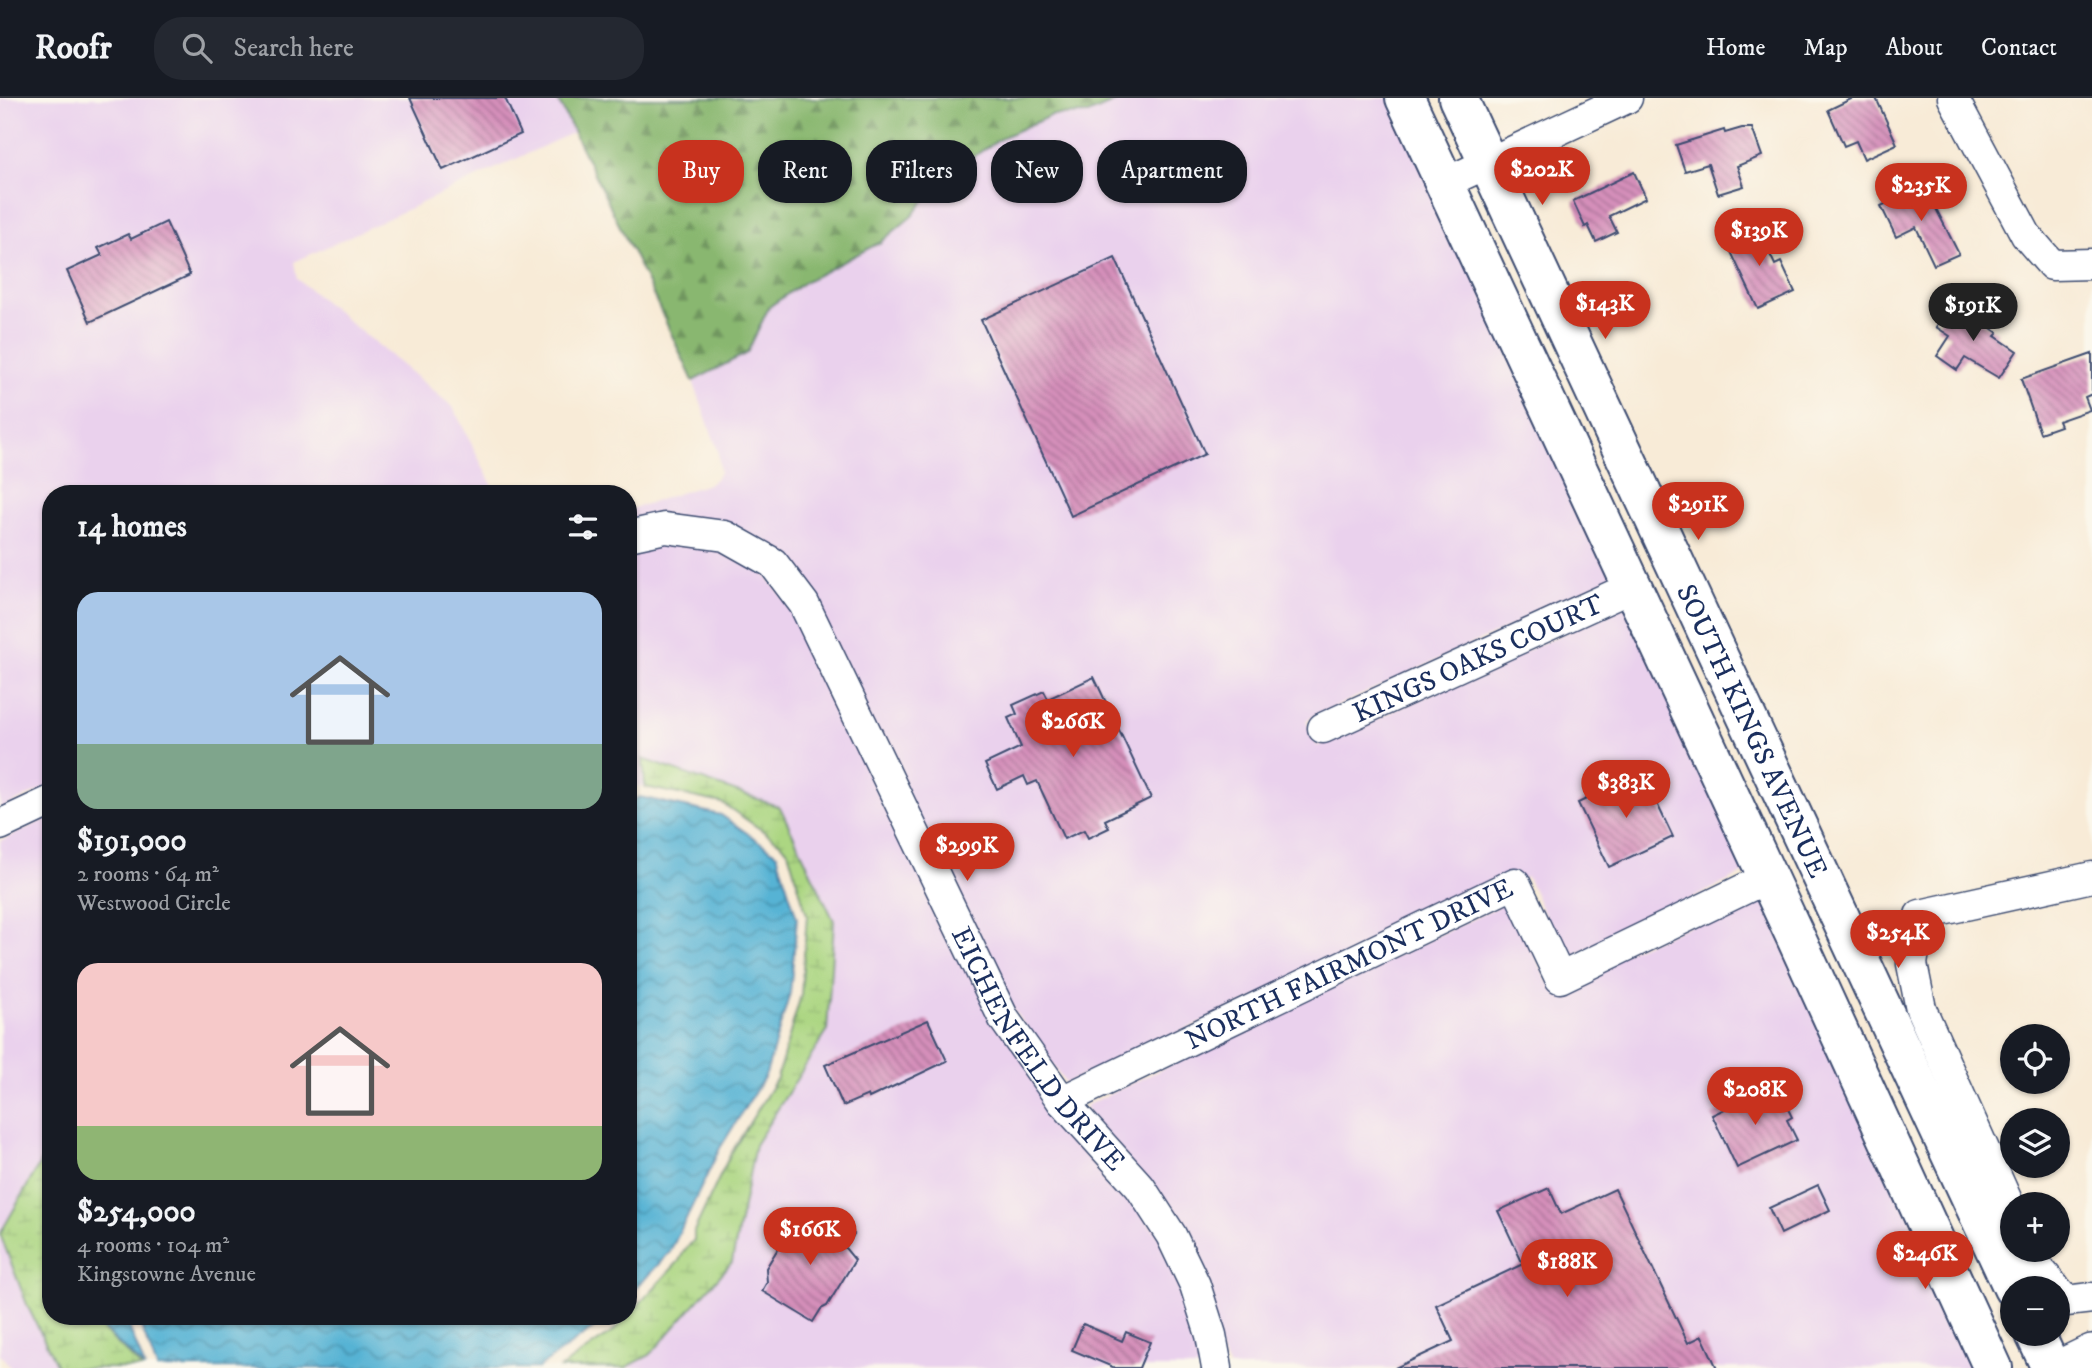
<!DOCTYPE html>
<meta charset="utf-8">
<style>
:root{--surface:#171b24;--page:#242831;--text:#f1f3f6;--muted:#9ea1a6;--line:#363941;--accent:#c8321e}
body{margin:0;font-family:"IM FELL DW Pica",serif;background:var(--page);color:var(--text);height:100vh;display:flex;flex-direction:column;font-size:26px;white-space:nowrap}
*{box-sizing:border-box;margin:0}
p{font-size:23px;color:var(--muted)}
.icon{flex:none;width:38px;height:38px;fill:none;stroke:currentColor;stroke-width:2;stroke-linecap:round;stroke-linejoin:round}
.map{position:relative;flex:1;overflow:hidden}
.details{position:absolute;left:42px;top:387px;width:595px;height:840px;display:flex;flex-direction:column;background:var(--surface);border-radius:28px;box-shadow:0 2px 5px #0004}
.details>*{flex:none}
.guide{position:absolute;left:658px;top:42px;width:665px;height:63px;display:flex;gap:14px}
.fabs{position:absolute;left:2000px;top:926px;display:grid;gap:14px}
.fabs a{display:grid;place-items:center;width:70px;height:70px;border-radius:50%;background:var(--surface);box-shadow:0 2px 5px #0004;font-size:35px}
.price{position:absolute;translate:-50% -60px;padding:0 16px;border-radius:24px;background:var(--accent);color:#fff;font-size:23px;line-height:46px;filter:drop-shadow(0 2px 4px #0008)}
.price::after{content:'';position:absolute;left:50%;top:42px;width:21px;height:16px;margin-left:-10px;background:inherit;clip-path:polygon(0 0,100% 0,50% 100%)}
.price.on{background:#222;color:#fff}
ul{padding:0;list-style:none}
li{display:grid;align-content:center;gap:14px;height:371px;padding:0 35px}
li span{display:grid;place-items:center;height:217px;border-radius:21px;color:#555}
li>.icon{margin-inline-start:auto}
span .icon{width:126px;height:126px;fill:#fffc;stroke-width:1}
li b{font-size:30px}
h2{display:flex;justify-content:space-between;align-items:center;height:84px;padding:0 35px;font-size:30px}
.chip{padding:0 24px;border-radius:28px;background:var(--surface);box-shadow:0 2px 5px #0004;font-size:24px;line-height:63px}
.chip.on{background:var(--accent);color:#fff}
header{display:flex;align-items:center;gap:42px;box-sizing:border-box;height:98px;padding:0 35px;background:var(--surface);border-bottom:2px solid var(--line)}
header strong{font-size:33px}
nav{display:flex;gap:38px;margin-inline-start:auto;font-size:24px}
.search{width:490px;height:63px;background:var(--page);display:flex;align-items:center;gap:18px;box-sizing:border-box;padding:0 24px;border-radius:28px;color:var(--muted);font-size:26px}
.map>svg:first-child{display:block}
.built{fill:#ead1ed}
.forest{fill:url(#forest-firs);stroke:#527367;stroke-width:2}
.wetland{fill:url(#wetland-marsh);stroke:#648270;stroke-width:2}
.water{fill:url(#water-waves);stroke:#387199;stroke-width:2}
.building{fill:url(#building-back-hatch)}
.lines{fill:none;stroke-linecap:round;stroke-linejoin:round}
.minor-casing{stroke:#3c4b70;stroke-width:33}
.tertiary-casing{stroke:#3c4b70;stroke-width:40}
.secondary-casing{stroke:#3c4b70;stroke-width:42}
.minor{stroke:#fff;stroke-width:30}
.tertiary{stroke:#fff;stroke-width:37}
.secondary{stroke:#fff;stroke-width:38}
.labels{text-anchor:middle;stroke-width:7;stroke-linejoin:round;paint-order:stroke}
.street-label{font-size:28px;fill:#1b2f5e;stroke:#fbf7ec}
</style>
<header>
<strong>Roofr</strong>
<div class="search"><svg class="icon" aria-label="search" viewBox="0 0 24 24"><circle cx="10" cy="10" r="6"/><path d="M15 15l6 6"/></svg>Search here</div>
<nav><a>Home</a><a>Map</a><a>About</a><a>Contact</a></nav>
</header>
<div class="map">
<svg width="2092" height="1270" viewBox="0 0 2092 1270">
<defs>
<pattern id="forest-firs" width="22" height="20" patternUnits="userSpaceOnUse" patternTransform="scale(1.75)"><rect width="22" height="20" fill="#89b770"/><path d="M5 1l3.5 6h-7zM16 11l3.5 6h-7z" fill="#6f955f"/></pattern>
<pattern id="wetland-marsh" width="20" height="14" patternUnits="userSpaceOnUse" patternTransform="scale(1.75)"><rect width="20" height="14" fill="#acd682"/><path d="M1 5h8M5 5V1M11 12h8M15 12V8" fill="none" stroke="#93b873"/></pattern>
<pattern id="water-waves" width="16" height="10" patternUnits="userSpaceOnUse" patternTransform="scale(1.75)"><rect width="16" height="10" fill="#56b3d4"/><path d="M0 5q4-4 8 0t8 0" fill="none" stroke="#4692af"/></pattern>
<pattern id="building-back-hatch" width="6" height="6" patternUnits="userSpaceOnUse" patternTransform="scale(1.75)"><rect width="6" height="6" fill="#d58fba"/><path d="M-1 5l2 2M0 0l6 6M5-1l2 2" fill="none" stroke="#ac759a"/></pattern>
</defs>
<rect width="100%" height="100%" fill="#fbf7ec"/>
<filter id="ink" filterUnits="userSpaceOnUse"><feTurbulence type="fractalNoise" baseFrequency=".0143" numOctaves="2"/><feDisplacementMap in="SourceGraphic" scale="14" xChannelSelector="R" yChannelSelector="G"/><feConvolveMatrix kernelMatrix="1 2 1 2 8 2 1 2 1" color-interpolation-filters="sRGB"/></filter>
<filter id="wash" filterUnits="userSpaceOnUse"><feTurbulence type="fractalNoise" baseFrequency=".00686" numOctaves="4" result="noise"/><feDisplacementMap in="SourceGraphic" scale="28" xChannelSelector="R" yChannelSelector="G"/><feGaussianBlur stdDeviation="1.57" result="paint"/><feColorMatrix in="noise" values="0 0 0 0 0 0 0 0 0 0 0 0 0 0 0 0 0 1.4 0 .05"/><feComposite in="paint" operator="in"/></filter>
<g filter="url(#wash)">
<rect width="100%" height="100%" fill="#f8ebd7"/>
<g class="built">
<polygon points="0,0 557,0 574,34 294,164 297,181 453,309 496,395 51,396 51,687 0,711"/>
<polygon points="1124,0 1391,0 1614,481 1306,622 1317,648 1626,507 1749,773 1565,861 1527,779 1066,985 1015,914 782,456 628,424 628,412 711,385 720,375 718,353 693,283 747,255 768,209 806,183 881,144 912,118 941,80 1003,39 1052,17 1088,16"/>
<polygon points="667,444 722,452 765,476 793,513 1057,1021 1060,1020 1130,1097 1160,1143 1183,1192 1198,1240 1204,1270 625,1270 650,1257 732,1164 755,1047 827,933 834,823 780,709 643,662 645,689 635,688 628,690 628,453"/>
<polygon points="51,719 51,1046 0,1136 28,1209 58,1270 11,1270 0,1256 0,743"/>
<polygon points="1762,799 1979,1270 1230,1270 1085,1008 1510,803 1548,885"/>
</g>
<polygon class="forest" points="557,0 1124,0 1088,16 1052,17 1003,39 941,80 912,118 881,144 806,183 769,209 747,255 693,283 651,192"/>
<g class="wetland">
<polygon points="643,661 780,709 834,823 827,933 755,1047 732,1164 650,1257 625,1270 560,1270 614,1233 679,1163 684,1153 694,1142 694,1133 730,1057 777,980 801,897 807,817 788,753 782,746 722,705 645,689"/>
<polygon points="51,1046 51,1218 93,1218 95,1224 142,1270 58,1270 28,1209 0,1136"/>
</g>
<g class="water">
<polygon points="640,699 721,717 777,756 797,820 790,895 766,976 720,1050 670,1154 628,1199 628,704"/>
<polygon points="93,1218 125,1218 145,1270 95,1223"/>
<polygon points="137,1218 611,1218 538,1270 157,1270"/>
</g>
<g id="blocks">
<g class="building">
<polygon points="410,0 505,0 521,36 443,72"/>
<polygon points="1853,0 1876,0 1897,46 1864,61 1856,43 1844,48 1828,12"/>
<polygon points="1742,30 1752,30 1762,58 1737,68 1744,88 1718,96 1708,66 1685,73 1676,47 1724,32 1725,35"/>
<polygon points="1634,74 1646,100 1609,118 1617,134 1596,144 1588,127 1585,129 1573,103"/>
<polygon points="1924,87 1959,156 1934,167 1916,129 1896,139 1881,108"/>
<polygon points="166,124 190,177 90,224 67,173 102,157 98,150 128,136 131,141"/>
<polygon points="1756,126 1775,167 1781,164 1795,194 1758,211 1725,141"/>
<polygon points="1115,160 1205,356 1071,418 981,222"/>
<polygon points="1953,204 1998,235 1995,238 2017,253 1999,280 1965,260 1957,272 1937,258 1950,238 1936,229"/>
<polygon points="2092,256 2092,296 2085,299 2090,312 2058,323 2060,328 2040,335 2021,281"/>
<polygon points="1094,579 1151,700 1105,722 1109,730 1088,740 1084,732 1064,741 1037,683 1028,687 1024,678 997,691 985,666 1021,649 1008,620 1017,616 1013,607 1044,593 1048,601"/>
<polygon points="1642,674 1673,739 1609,769 1578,705"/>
<polygon points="928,922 947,963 869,1000 868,997 843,1008 825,967"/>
<polygon points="1773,988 1778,998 1781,997 1792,1019 1787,1022 1797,1042 1737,1070 1712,1017"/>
<polygon points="1818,1087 1830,1112 1781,1136 1769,1110"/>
<polygon points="1549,1090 1561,1116 1615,1091 1688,1245 1702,1238 1717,1270 1395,1270 1453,1243 1436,1207 1523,1166 1498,1113"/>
<polygon points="822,1115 854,1136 845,1150 855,1162 827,1208 821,1211 813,1224 762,1193 767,1184 766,1170 795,1123 812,1132"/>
<polygon points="1083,1226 1122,1243 1126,1234 1150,1244 1139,1270 1115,1270 1072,1252"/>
</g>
</g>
</g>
<g filter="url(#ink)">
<use href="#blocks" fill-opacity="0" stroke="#3c4b70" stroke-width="2"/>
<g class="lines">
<g class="minor-casing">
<g id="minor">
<polyline points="1953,0 2026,137 2052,167 2092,166"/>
<polyline points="1445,85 1627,0"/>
<path id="s1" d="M628,438L665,430L725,438L773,465L804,506L1004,921L1062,1003L1140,1089L1171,1137L1195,1187L1211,1237L1217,1270"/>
<path id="s2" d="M1323,630L1632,489"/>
<polyline points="0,727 51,703"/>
<path id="s3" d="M1062,1003L1515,785L1560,880L1767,780"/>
<polyline points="2012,1114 1921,911 1912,866 1920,817 2092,779"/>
<polyline points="2029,1152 2036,1167 2055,1190"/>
<polyline points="2058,1194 2066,1203 2092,1200"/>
</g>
</g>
<g class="tertiary-casing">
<polyline id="tertiary" points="2061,1270 2092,1255"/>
</g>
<g class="secondary-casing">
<g id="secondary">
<polyline points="1405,0 1796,840 1993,1270"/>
<path id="s4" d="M1458,0L2013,1190"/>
<polyline points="2035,1236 2051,1270"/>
</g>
</g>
<use href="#minor" class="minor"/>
<use href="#tertiary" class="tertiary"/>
<use href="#secondary" class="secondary"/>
</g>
</g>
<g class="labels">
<g class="street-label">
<text dy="10" stroke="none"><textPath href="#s2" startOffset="170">KINGS OAKS COURT</textPath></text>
<text dy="10" stroke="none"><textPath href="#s4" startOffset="698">SOUTH KINGS AVENUE</textPath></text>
<text dy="10" stroke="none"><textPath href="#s3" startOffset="318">NORTH FAIRMONT DRIVE</textPath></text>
<text dy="10" stroke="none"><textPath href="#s1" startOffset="709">EICHENFELD DRIVE</textPath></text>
</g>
</g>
</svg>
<div class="fabs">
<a><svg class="icon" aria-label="locate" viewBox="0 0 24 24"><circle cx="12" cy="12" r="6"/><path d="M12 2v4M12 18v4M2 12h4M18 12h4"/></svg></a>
<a><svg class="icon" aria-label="layers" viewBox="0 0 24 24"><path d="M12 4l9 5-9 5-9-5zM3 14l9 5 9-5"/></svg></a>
<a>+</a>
<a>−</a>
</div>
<b class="price" style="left:1542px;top:109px">$202K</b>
<b class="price" style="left:1921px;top:125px">$235K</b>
<b class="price" style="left:1759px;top:170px">$139K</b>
<b class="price" style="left:1605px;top:243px">$143K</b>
<b class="price on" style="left:1973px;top:245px">$191K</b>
<b class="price" style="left:1698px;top:444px">$291K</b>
<b class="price" style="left:1073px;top:661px">$266K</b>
<b class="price" style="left:1626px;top:722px">$383K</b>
<b class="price" style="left:967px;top:785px">$299K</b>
<b class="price" style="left:1898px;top:872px">$254K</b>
<b class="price" style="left:1755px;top:1029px">$208K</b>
<b class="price" style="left:810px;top:1169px">$166K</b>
<b class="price" style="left:1925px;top:1193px">$246K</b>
<b class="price" style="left:1567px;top:1201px">$188K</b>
<div class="guide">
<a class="chip on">Buy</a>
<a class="chip">Rent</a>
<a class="chip">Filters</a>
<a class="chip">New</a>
<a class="chip">Apartment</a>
</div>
<section class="details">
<h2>14 homes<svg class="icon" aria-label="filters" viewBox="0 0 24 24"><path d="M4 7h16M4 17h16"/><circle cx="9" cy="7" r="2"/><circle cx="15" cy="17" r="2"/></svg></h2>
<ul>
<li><span style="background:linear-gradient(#a9c7e8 70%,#7fa58c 0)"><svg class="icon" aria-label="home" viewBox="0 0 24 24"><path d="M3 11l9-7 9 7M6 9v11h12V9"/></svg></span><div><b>$191,000</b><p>2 rooms · 64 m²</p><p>Westwood Circle</p></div></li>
<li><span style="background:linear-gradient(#f6c9c9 75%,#8fb573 0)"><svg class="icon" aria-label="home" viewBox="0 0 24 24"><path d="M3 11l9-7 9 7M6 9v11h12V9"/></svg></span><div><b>$254,000</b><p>4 rooms · 104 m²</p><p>Kingstowne Avenue</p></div></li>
</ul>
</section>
</div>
